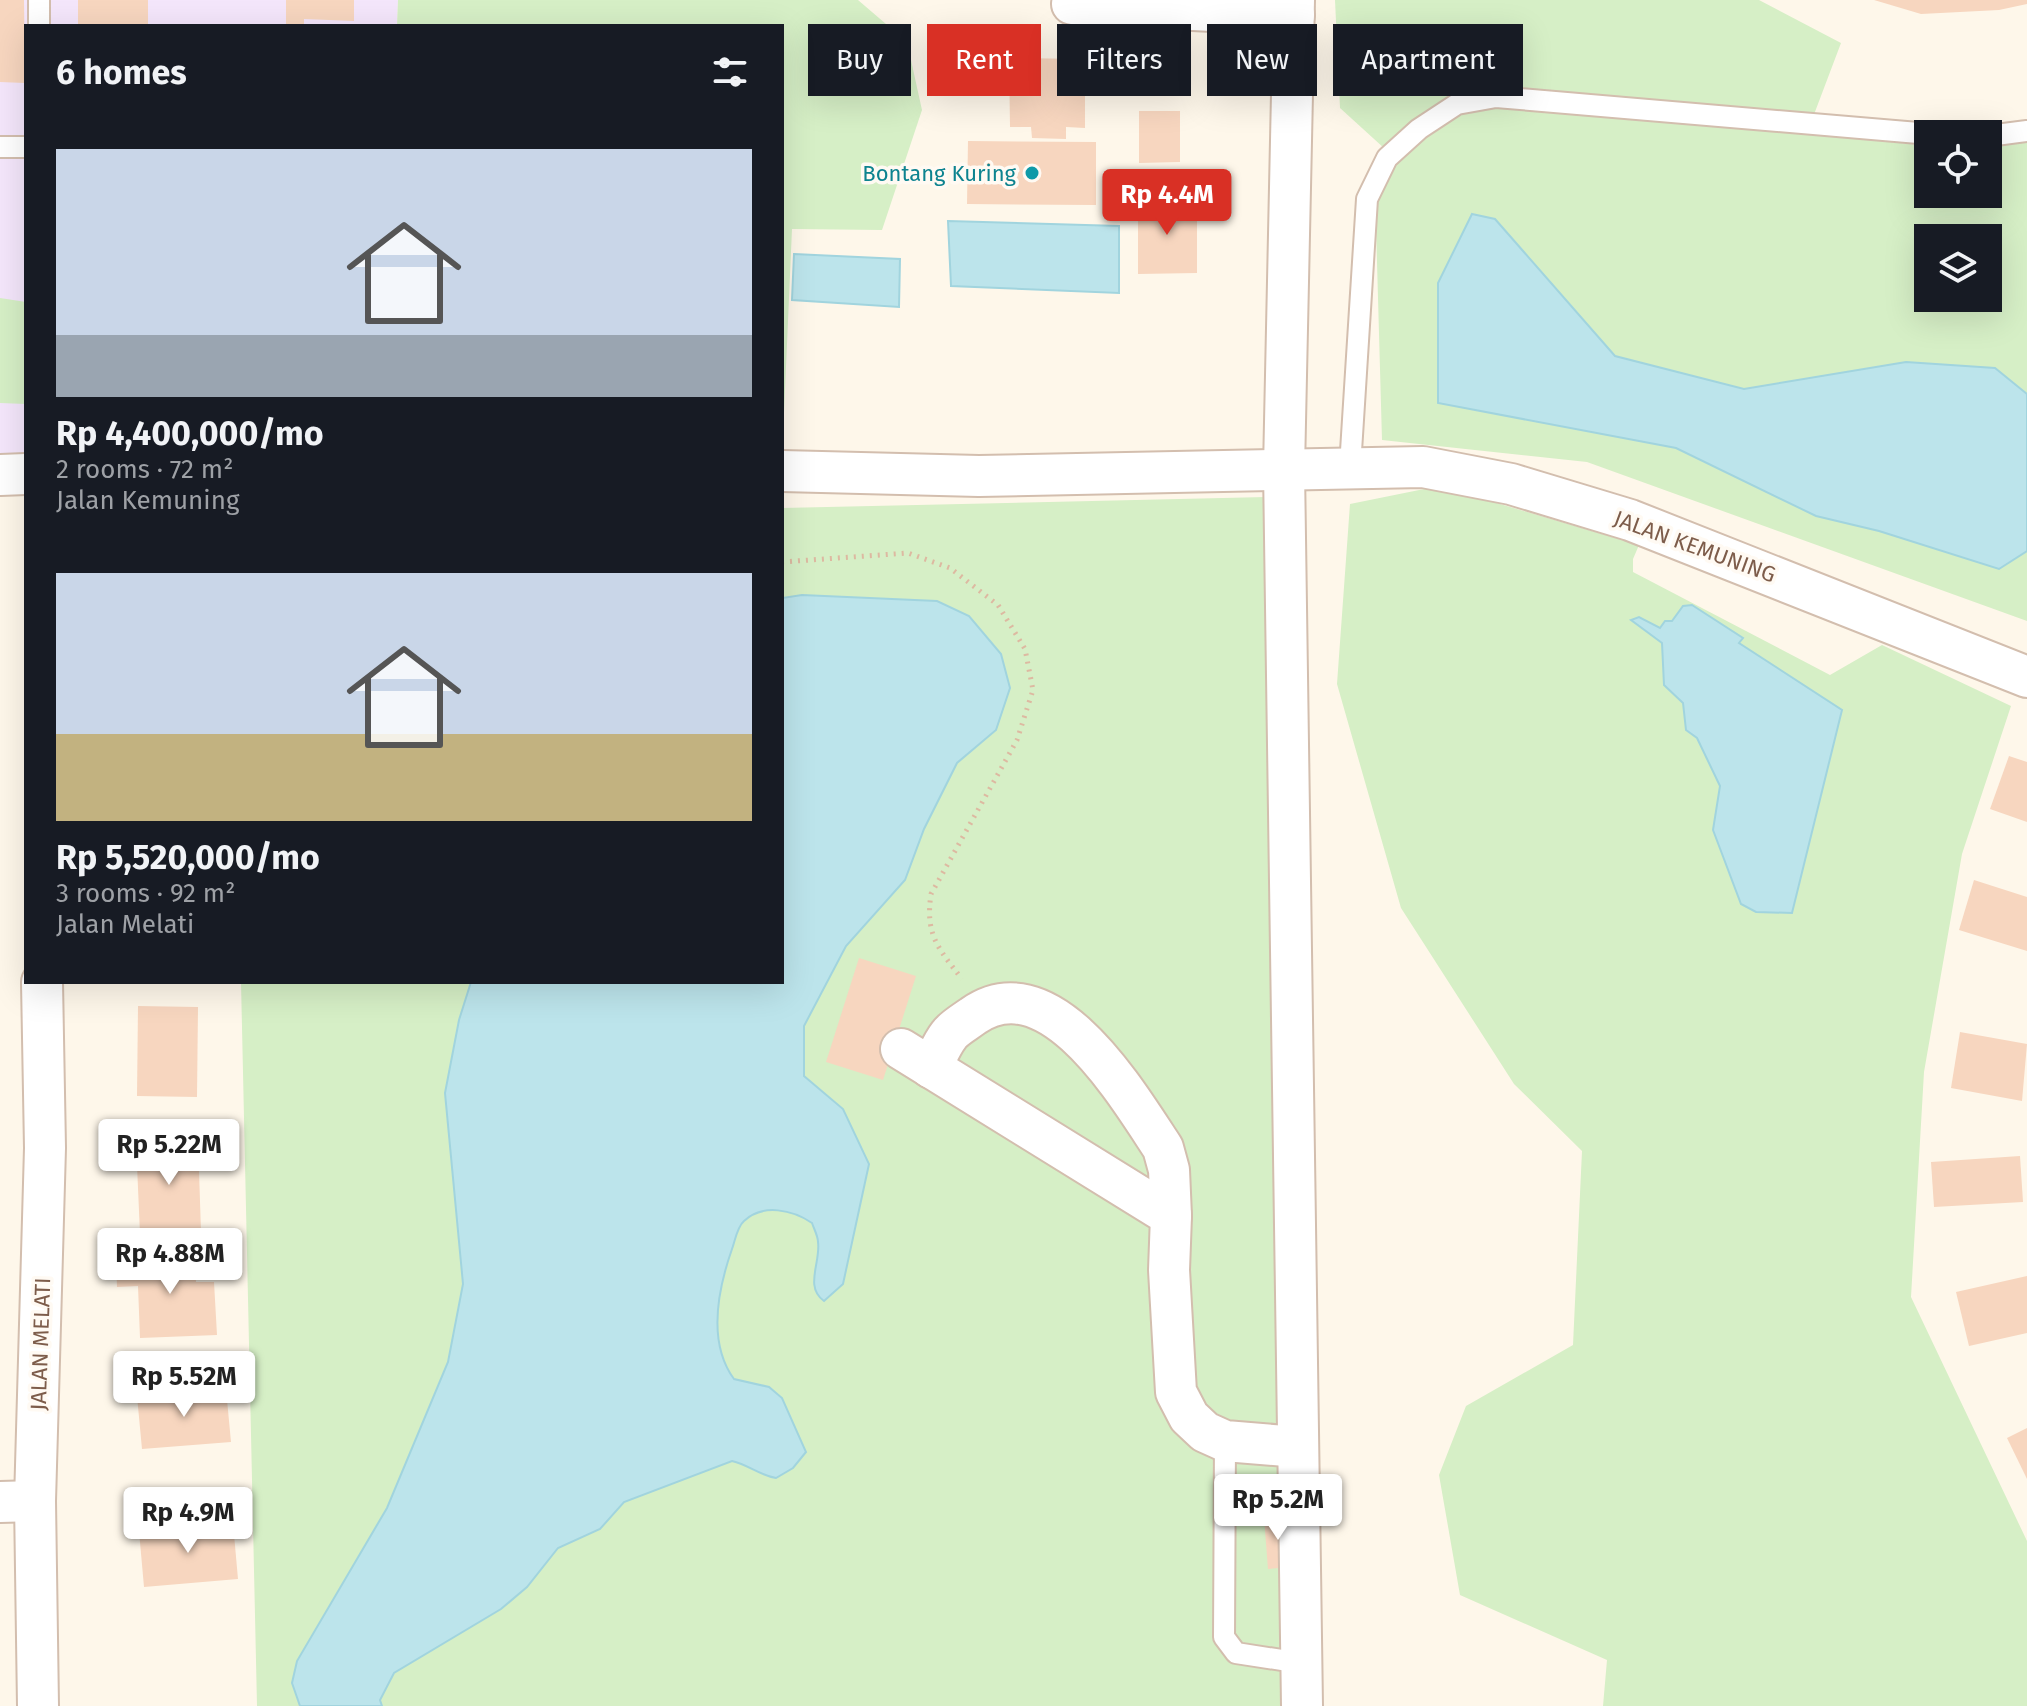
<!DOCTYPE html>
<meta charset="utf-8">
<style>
:root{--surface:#171b24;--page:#242831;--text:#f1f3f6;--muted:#9ea1a6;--accent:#d93025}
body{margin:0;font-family:"Fira Sans",sans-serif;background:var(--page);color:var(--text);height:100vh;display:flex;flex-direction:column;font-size:30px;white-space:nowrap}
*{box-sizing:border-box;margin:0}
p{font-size:26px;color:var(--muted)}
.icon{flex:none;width:44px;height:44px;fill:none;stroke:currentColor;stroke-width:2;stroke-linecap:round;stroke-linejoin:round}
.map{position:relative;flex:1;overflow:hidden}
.side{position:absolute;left:24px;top:24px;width:760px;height:960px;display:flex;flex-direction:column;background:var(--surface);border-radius:0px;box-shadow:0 8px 32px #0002}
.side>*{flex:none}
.hud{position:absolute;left:808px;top:24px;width:760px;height:72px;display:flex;gap:16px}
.buttons{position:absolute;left:1914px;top:120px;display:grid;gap:16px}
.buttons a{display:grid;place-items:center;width:88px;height:88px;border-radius:0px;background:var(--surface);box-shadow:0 8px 32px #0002;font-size:40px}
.price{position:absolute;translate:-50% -68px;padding:0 18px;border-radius:8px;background:#fff;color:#222;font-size:26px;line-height:52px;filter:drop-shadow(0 2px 4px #0008)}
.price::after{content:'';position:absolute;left:50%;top:48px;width:24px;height:18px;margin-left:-12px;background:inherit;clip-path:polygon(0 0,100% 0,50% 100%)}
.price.on{background:var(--accent);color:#fff}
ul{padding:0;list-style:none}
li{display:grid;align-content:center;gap:16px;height:424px;padding:0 32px}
li span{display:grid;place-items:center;height:248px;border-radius:0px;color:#555}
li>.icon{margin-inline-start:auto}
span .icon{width:144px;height:144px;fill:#fffc;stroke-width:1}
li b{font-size:34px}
h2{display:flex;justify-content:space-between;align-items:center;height:96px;padding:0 32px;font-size:34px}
.chip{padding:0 28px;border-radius:0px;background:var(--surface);box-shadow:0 8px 32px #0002;font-size:28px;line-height:72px}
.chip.on{background:var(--accent);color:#fff}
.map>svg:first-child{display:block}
.education{fill:#f4e6fb}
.green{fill:#d6efc6;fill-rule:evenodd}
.water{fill:#bce4eb;stroke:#a1d4de;stroke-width:2}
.building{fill:#f7d6bf}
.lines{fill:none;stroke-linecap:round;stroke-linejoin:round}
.service-casing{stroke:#d3beae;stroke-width:24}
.minor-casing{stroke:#d3beae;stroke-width:44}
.path{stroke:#ddb9a1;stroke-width:5;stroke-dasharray:2 6;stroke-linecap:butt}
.service{stroke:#fff;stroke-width:20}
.minor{stroke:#fff;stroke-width:40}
.culture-dot{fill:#0f9aa8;stroke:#fffaf3;stroke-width:3}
.labels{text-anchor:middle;stroke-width:7;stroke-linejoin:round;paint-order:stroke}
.culture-label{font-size:22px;fill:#0d838f;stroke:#fffaf3;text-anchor:end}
.street-label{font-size:22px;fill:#7d5c4a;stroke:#fffaf3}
</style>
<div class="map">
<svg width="2027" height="1706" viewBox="0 0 2027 1706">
<rect width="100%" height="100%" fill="#fef7ea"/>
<polygon class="education" points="0,0 398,0 397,26 26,26 26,457 0,458"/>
<g class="green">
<polygon points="398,0 858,0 907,42 922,110 882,230 792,229 783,436 782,26 397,26"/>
<path d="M1335,0H1759L1841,43L1807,133L1928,146V194H1988V146L2027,141V621L1587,462L1382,440L1375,191L1396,159L1340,108ZM1928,238H1988V298H1928Z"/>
<polygon points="0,298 26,302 26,404 0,403"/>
<polygon points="1439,486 1639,545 1633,559 1633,572 1830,675 1882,645 2011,706 1962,854 1924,1072 1911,1297 2027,1541 2027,1706 1603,1706 1607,1660 1460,1595 1439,1475 1466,1406 1573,1345 1582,1151 1514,1084 1401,908 1337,684 1350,504"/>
<polygon points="1266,497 1298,1706 257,1706 241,982 782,982 782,508"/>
</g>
<g class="water">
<polygon points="1472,214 1495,219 1615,356 1744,389 1906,362 1995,368 2027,394 2027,551 1999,569 1879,531 1816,516 1676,448 1438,403 1438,283"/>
<polygon points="948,221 1119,226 1119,293 951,286"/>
<polygon points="794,254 900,259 899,307 792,300"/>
<path d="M802,595L937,601L969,616L1001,654L1010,688L996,730L957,763L924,829L905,880L846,946L804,1026V1076L843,1109L869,1164L843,1284L824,1301C804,1287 821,1262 818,1242C818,1236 814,1229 812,1223C793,1210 763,1203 744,1221C737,1227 735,1241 732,1249C718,1289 707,1342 734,1379L769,1387L782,1398L806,1452L793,1468L776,1478C759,1475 749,1465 732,1461L624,1502L600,1529L558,1548L527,1587L501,1609L394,1673L380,1700L382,1706H300L292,1683L297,1661L387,1508L448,1362L463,1284L445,1093L459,1020L471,982H782V598Z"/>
<polygon points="1692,605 1743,638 1739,643 1842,710 1792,913 1756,912 1741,904 1713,830 1720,786 1697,738 1686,730 1683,703 1664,685 1662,643 1631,620 1639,617 1660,628 1665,621 1672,621 1683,606"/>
</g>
<g class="building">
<polygon points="0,0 24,0 25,83 0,82"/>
<rect x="78" y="0" width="70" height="26"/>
<polygon points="286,0 354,0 354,21 304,19 304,26 286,26"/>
<polygon points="1874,0 2027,0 2027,4 1999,10 1921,14"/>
<polygon points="1009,58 1085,59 1085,128 1066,127 1066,139 1032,138 1031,127 1010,127"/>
<polygon points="1363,63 1367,94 1342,96 1339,65"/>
<polygon points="1139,111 1180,111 1180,162 1139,163"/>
<polygon points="968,141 1096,142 1096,205 967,204"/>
<polygon points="1138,201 1197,201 1197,273 1138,274"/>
<polygon points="2009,756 2027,762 2027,822 1990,809"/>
<polygon points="1974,880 2027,897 2027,951 1959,930"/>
<polygon points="859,958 916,976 883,1080 826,1062"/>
<polygon points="138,1006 198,1007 197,1097 137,1096"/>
<polygon points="1960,1032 2027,1044 2022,1101 1951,1088"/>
<polygon points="198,1140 201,1232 140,1234 136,1142"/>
<polygon points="2020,1156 2023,1202 1934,1207 1931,1162"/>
<polygon points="195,1255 196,1282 214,1282 217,1335 140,1338 138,1286 117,1287 116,1258"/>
<polygon points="2027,1276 2027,1333 1969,1346 1956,1292"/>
<polygon points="226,1389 231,1442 142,1449 137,1396"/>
<polygon points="2027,1428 2027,1479 2007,1438"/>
<polygon points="1288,1516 1291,1567 1268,1569 1264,1517"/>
<polygon points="233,1523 238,1579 144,1587 139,1531"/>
</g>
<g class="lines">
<g class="service-casing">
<g id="service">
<polyline points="39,0 39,26"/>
<polyline points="1988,136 2027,131"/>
<polyline points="0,147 26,147"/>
<polyline points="1350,467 1367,199 1387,158 1419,129 1457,104 1496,97 1930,134"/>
<polyline points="1225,1441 1224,1637 1236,1653 1301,1663"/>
</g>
</g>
<g class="minor-casing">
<g id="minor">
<polyline points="1294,0 1284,469 1302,1706"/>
<polyline points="1072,4 1294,15"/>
<polyline points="782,471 979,476 1423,467 1511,484 1630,520 2027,677"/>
<polyline points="0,475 26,474"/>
<polyline points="901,1049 1171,1216 1169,1270 1176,1392 1189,1417 1205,1432 1225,1441 1298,1447"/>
<path d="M931,1068C937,1057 941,1045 949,1035C954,1028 965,1022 973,1016C1050,962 1127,1094 1163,1148L1169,1170L1171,1216"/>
<polyline points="0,1502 35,1501"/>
<polyline points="38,1706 35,1501 45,1148 42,982"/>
</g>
</g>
<path class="path" d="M782,562L908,553L950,568L998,605L1025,649L1033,690L1017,740L931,894C925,935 938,948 962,979"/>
<use href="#service" class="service"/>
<use href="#minor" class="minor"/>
</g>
<circle class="culture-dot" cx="1032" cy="173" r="8"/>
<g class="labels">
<g class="culture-label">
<text x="1016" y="181">Bontang Kuring</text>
</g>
<g class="street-label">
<text transform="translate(1695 546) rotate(20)" y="8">JALAN KEMUNING</text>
<text transform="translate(40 1344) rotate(-88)" y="8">JALAN MELATI</text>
</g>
</g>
</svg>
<div class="buttons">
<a><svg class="icon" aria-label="locate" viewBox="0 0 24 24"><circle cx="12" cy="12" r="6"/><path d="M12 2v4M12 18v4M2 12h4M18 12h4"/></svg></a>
<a><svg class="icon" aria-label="layers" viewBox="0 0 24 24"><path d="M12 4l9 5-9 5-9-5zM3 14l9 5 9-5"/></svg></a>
</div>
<b class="price on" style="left:1167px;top:237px">Rp 4.4M</b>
<b class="price" style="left:169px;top:1187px">Rp 5.22M</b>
<b class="price" style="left:170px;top:1296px">Rp 4.88M</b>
<b class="price" style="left:184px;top:1419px">Rp 5.52M</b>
<b class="price" style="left:1278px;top:1542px">Rp 5.2M</b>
<b class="price" style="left:188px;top:1555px">Rp 4.9M</b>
<div class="hud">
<a class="chip">Buy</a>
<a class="chip on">Rent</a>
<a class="chip">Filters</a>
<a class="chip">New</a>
<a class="chip">Apartment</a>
</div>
<section class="side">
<h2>6 homes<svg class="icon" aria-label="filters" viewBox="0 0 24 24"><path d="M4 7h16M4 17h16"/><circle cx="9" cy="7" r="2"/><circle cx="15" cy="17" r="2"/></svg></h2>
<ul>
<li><span style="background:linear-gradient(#c9d6e8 75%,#9aa5b1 0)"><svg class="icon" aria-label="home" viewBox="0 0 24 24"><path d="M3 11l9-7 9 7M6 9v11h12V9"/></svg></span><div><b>Rp 4,400,000/mo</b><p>2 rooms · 72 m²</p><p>Jalan Kemuning</p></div></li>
<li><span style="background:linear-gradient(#c9d6e8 65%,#c2b280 0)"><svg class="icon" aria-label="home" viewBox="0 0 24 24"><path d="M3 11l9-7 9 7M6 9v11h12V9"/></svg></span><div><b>Rp 5,520,000/mo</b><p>3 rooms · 92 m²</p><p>Jalan Melati</p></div></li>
</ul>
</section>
</div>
